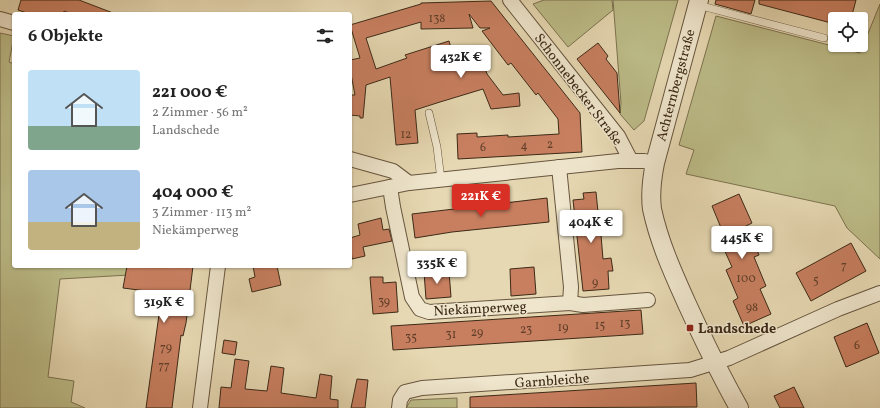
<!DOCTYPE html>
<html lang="de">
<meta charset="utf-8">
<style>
:root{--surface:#fff;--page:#f6f6f6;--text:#222;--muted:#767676;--accent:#d93025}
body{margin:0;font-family:Vollkorn,serif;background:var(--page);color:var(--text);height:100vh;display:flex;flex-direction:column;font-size:15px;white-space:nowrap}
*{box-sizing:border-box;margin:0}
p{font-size:13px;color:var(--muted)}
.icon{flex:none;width:22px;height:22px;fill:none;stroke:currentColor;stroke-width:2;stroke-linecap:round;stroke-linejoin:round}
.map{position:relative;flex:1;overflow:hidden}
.side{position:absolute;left:12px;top:12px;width:340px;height:256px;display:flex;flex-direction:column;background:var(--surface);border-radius:4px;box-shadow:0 1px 3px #0004}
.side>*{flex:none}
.controls{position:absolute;left:828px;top:12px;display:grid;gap:8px}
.controls a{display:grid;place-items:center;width:40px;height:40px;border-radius:4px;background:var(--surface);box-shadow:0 1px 3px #0004;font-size:20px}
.price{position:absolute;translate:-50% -34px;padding:0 9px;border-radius:4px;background:#fff;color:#222;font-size:13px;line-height:26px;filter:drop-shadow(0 1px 2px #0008)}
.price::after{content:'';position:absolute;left:50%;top:24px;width:12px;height:9px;margin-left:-6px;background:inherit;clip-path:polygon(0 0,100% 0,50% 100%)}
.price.selected{background:var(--accent);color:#fff}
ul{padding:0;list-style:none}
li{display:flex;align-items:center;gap:12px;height:100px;padding:0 16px}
li span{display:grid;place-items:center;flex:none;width:112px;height:80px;border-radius:4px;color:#555}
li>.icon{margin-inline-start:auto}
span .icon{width:48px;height:48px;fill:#fffc;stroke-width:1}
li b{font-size:17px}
h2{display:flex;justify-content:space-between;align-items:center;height:48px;padding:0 16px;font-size:17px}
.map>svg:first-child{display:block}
.green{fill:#bcbc88;stroke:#7c7250}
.building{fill:#c87f60;stroke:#3c2917}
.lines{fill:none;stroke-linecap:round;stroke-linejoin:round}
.service-casing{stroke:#66553e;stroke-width:8}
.minor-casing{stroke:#66553e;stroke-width:16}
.tertiary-casing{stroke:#66553e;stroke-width:20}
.service{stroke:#efe6cd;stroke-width:7}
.minor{stroke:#efe6cd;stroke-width:14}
.tertiary{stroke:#efe6cd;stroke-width:18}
.poi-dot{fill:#8f2418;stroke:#efe6cd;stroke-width:1.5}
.labels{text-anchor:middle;stroke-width:3;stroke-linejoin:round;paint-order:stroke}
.number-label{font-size:12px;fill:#5f3e29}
.street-label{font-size:14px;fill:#3c2917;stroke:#efe6cd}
.poi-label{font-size:14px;font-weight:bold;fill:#3c2917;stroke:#efe6cd;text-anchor:start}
</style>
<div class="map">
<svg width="880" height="408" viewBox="0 0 880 408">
<rect width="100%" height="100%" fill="#e6d8b2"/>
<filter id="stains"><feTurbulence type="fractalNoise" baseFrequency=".005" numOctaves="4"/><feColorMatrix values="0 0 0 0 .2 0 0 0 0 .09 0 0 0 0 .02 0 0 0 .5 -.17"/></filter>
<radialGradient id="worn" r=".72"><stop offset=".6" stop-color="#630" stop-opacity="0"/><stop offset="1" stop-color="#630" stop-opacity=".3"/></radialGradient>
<g class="green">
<polygon points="544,0 612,0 613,10 568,47 533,4"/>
<polygon points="613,0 678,0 644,121 634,130 620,114 621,103"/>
<polygon points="880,4 880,259 847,228 835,206 686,174 694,150 679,145 716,16 860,53"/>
<polygon points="0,33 14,36 9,62 14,64 14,266 129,266 129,275 60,279 48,377 74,381 71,402 85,408 0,408"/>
<polygon points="457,398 457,408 406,408 411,400"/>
</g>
<g class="building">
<polygon points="21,0 79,0 113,13 72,14 64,11 63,14 30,14 18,10"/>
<polygon points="716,0 755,0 751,14 715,4"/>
<polygon points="759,0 856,0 851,19 835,19 835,24 759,4"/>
<polygon points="491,1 580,113 582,152 458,159 457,134 477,133 477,137 508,135 508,137 559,134 558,119 538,93 536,95 511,63 508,65 482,31 490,28 480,28 469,14 473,28 421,29 421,22 366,38 376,69 407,58 405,55 449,41 457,69 473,65 471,60 474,58 478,63 483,62 487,74 503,95 519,93 520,106 491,109 483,89 440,102 415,110 418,143 396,145 390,77 366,85 363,118 360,118 360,116 350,115 350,95 355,95 350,69 350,60 360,58 350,25 421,4 421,3"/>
<polygon points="598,43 608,56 606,59 617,73 620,113 577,59"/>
<polygon points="596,192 599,222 606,221 607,234 601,235 603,259 611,258 613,271 608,271 609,289 583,291 573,200 584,199 583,193"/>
<polygon points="739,194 752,223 746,226 759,255 754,257 766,286 760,289 771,314 744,326 733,301 738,298 726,270 732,267 719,238 724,235 712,206"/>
<polygon points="547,198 549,222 452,232 415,238 412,214"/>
<polygon points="381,218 383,230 389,229 392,241 363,247 365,256 352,259 350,238 360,235 358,224"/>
<polygon points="851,243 866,271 811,301 796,273"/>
<polygon points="127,266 193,266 186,323 183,336 181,335 172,408 146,408 162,293 123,288"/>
<polygon points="253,266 277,266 281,285 252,292 249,279 255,277"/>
<polygon points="534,267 536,294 511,296 510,269"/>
<polygon points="449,271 451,297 426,299 424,272"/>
<polygon points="370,277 383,277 383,283 396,282 398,312 373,314"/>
<polygon points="641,310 643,334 393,350 391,326"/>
<polygon points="867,323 879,353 846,367 834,337"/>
<polygon points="224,340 237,342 235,355 222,353"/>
<polygon points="235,359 249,361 245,389 267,391 271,366 284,368 281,393 316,398 320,374 332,376 330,399 338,400 338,408 219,408 221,387 231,388"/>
<polygon points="357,379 368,380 365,408 351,408"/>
<polygon points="696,383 697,407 470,408 470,397"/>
<polygon points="794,387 804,408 780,408 774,396"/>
</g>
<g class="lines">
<g class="service-casing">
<g id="service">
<polyline points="698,5 824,38"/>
<polyline points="429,113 437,147 441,180"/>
</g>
</g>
<g class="minor-casing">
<g id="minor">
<polyline points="510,0 618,136 631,161"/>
<polyline points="0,19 14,23"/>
<polyline points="350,159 393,171 409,183"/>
<polyline points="390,187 393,207 412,297 420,309 429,312 570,303 571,287 559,167"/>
<polyline points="350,195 409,183 618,161 644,161 655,163"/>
<polyline points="570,303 583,305 648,300"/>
<polyline points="200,408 218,266"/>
<polyline points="399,408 400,400 405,392 422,388 690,370 729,358 838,309 880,293"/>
</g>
</g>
<g class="tertiary-casing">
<path id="tertiary" d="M699,0L655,163C652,178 650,194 652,209C659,242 673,273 687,304C703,339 720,374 739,408"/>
</g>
<use href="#service" class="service"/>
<use href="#minor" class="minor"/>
<use href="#tertiary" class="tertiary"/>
</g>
<rect class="poi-dot" x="686" y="324" width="8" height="8" rx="2"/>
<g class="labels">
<g class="number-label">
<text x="437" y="22">138</text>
<text x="406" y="138">12</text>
<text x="550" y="148">2</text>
<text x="524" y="149">4</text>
<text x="483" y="151">6</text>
<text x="844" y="269">7</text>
<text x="746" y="282">100</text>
<text x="816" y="284">5</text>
<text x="595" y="286">9</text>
<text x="384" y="305">39</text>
<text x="752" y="311">98</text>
<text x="625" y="327">13</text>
<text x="600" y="329">15</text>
<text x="563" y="331">19</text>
<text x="526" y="333">23</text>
<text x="477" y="336">29</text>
<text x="451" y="338">31</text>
<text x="411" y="341">35</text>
<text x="857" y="349">6</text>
<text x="166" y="351">79</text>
<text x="164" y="369">77</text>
</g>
<g class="street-label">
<text transform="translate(675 85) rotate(-75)" y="5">Achternbergstraße</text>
<text transform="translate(579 89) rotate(53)" y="5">Schonnebecker Straße</text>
<text transform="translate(480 308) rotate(-3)" y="5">Niekämperweg</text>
<text transform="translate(552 380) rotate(-4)" y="5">Garnbleiche</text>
</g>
<g class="poi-label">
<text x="698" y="333">Landschede</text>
</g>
</g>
<rect width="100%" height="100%" filter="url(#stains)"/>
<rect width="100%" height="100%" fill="url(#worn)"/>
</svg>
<div class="controls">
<a><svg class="icon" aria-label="locate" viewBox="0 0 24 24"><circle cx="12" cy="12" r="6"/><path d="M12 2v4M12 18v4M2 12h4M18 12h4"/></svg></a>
</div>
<b class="price" style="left:461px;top:79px">432K €</b>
<b class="price selected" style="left:481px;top:218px">221K €</b>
<b class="price" style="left:591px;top:244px">404K €</b>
<b class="price" style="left:742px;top:260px">445K €</b>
<b class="price" style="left:437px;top:285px">335K €</b>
<b class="price" style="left:164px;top:324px">319K €</b>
<section class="side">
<h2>6 Objekte<svg class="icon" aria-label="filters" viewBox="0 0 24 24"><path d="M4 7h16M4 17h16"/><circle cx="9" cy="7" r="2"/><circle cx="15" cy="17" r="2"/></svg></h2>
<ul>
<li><span style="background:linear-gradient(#bfe0f5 70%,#7fa58c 0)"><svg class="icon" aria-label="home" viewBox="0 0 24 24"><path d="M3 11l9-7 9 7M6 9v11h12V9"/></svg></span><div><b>221 000 €</b><p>2 Zimmer · 56 m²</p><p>Landschede</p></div></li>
<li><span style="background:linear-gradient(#a9c7e8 65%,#c2b280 0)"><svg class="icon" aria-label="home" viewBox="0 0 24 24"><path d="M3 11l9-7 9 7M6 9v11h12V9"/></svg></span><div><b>404 000 €</b><p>3 Zimmer · 113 m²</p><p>Niekämperweg</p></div></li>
</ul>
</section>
</div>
